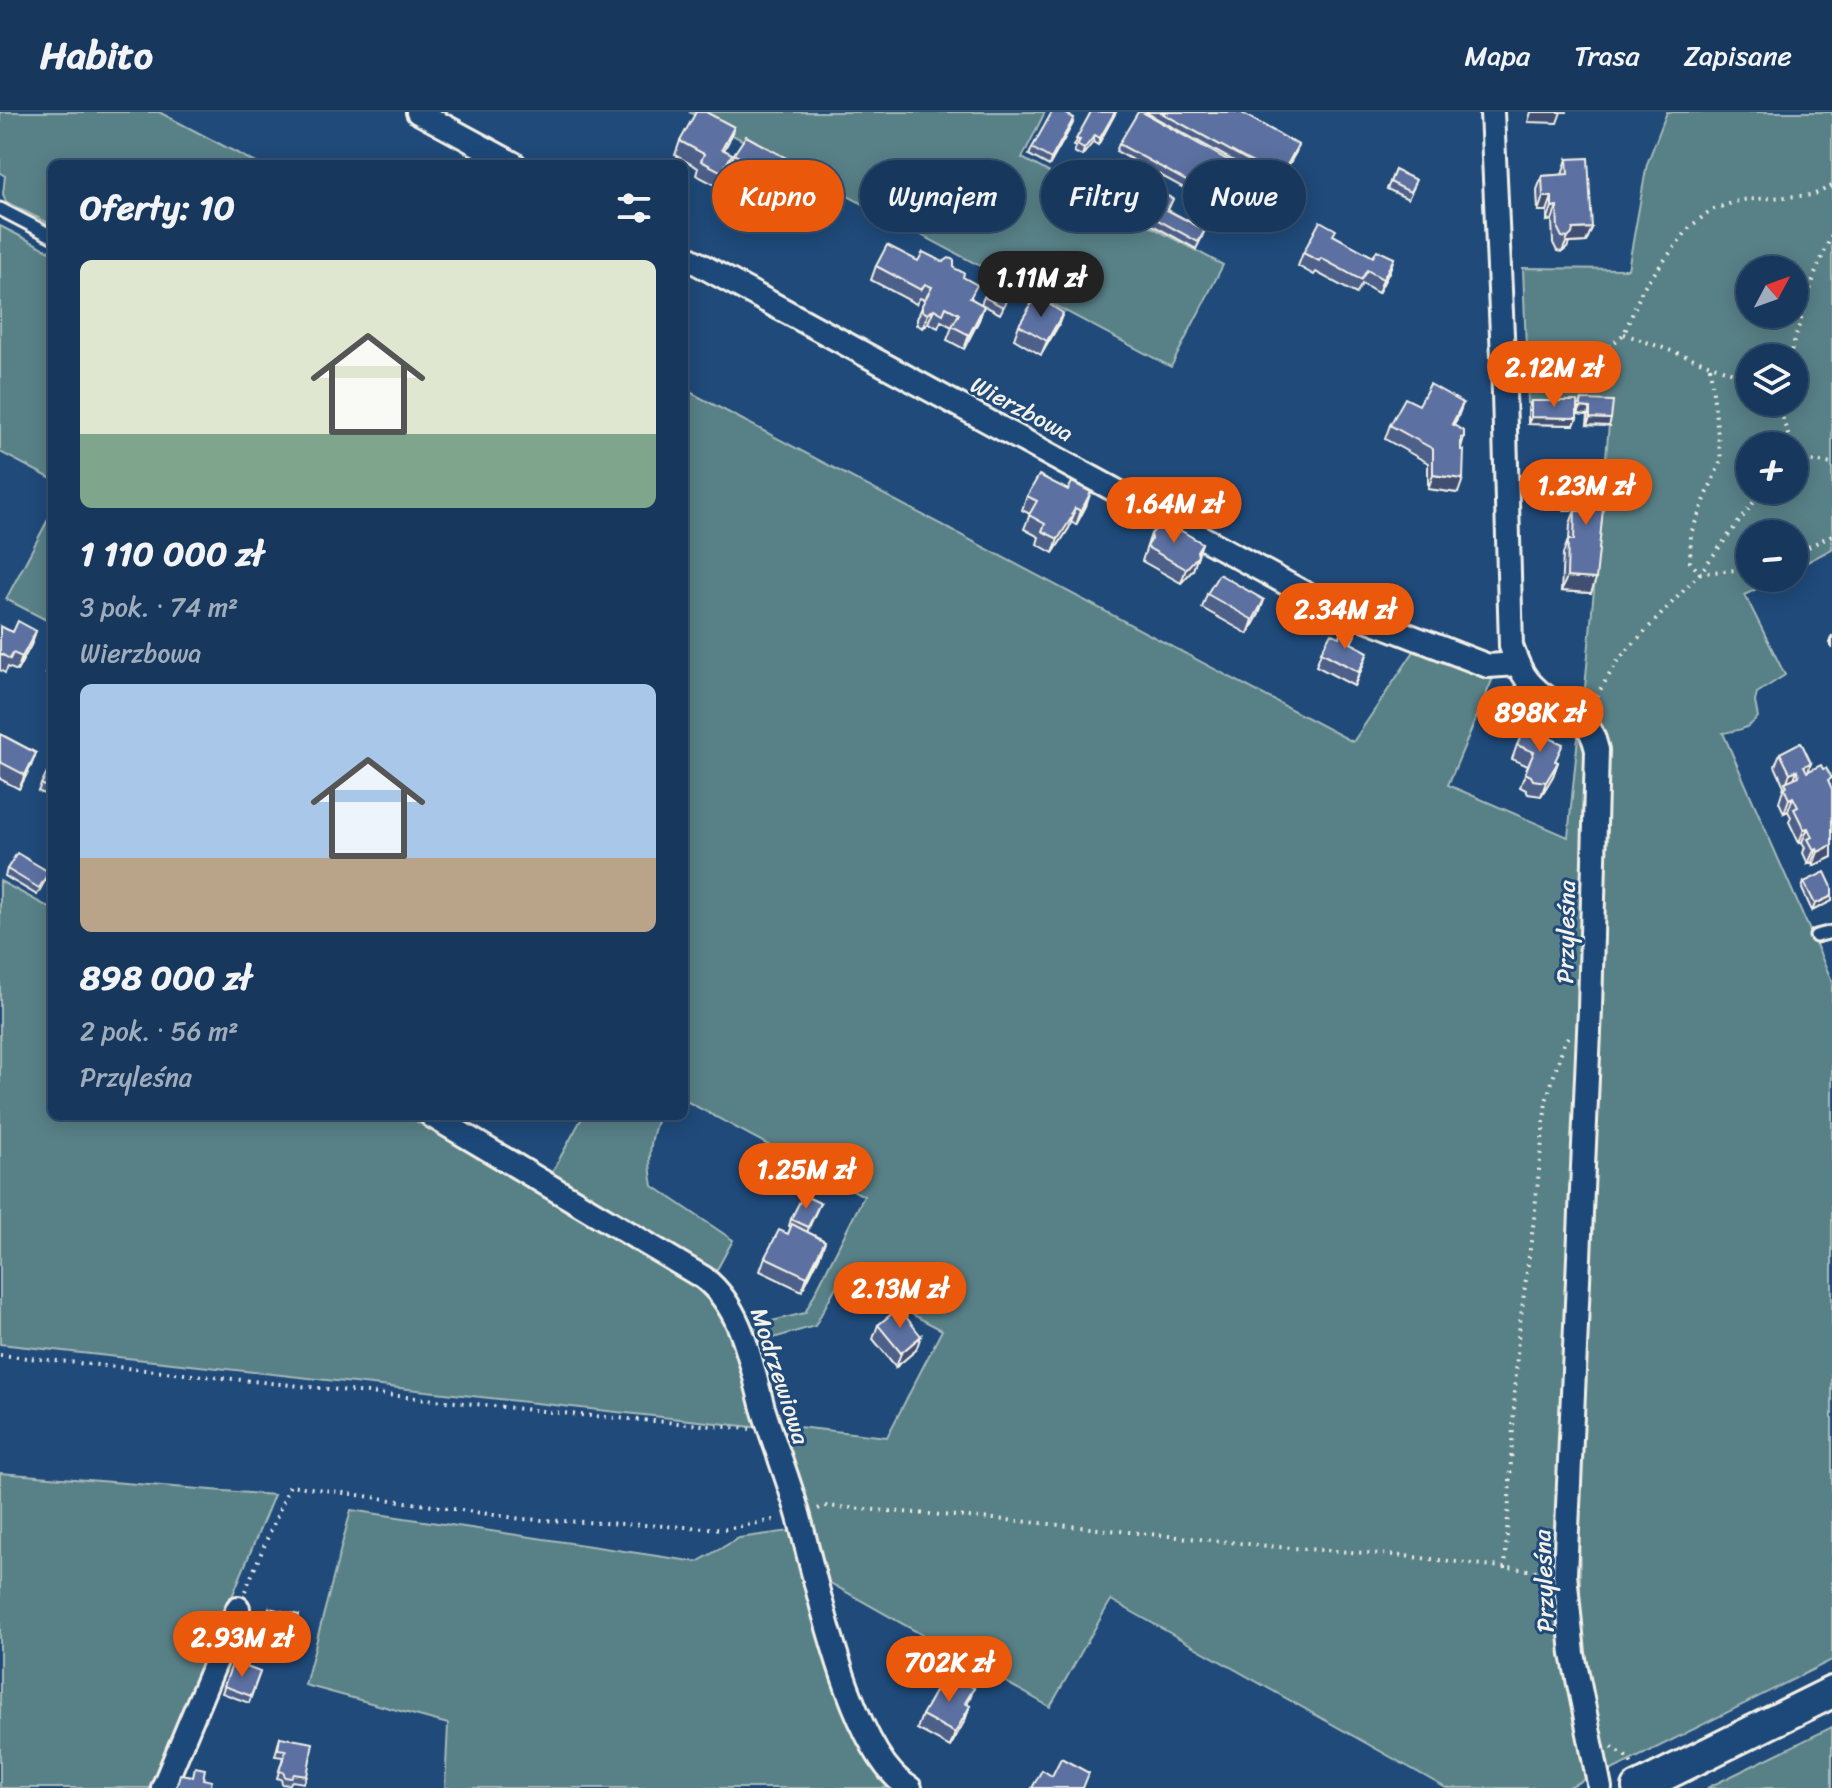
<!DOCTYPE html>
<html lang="pl">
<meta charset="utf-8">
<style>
:root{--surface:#17385c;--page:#244365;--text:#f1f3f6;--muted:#9eacbb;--line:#365272;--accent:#ea580c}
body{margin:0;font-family:Sriracha,sans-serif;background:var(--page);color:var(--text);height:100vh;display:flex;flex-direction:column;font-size:30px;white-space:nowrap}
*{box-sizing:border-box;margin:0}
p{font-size:26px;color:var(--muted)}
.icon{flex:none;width:44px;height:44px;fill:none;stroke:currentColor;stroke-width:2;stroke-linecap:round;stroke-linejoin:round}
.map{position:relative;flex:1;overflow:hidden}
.drawer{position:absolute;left:48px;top:48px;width:640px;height:960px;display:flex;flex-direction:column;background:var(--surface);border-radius:12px;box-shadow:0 4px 20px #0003,0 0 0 2px var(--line)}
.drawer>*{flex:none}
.guide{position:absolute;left:712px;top:48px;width:760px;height:72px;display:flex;gap:16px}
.needle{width:52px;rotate:49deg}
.controls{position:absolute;left:1736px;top:144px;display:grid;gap:16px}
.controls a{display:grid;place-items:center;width:72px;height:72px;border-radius:50%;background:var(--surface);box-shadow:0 4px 20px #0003,0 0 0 2px var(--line);font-size:40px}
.price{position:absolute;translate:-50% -68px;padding:0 18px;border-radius:28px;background:var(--accent);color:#fff;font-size:26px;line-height:52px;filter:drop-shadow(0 2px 4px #0008)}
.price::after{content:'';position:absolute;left:50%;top:48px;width:24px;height:18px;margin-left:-12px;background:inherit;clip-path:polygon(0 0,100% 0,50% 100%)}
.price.on{background:#222;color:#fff}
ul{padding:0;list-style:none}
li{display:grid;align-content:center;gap:16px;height:424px;padding:0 32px}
li span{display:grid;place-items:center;height:248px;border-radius:12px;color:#555}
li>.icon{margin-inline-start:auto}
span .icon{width:144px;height:144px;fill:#fffc;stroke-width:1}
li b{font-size:34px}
h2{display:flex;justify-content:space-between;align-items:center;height:96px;padding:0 32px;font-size:34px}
.pill{padding:0 28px;border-radius:36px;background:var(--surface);box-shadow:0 4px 20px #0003,0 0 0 2px var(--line);font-size:28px;line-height:72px}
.pill.on{background:var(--accent);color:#fff}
header{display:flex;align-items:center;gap:48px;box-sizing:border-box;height:112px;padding:0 40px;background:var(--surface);border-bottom:2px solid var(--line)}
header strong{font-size:38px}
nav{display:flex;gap:44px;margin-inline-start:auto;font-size:28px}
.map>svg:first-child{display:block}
.green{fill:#588187;stroke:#a6b9b8;stroke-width:2;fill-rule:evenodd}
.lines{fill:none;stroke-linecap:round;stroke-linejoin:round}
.service-casing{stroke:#f4f1e8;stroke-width:17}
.minor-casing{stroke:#f4f1e8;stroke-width:28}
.secondary-casing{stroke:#f4f1e8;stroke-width:36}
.path{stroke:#f4f1e8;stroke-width:4;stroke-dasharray:2 6;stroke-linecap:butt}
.service{stroke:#1f4a7a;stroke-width:11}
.minor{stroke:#1f4a7a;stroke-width:22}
.secondary{stroke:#1f4a7a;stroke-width:30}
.wall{fill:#4e618a;stroke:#f4f1e8;stroke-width:2}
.shaded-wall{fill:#404f71;stroke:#f4f1e8;stroke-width:2}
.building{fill:#5b71a1;stroke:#f4f1e8;stroke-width:2}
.labels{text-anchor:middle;stroke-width:6;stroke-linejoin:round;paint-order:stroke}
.street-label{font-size:24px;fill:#f4f1e8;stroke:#1f4a7a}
</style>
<header>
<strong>Habito</strong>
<nav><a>Mapa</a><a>Trasa</a><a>Zapisane</a></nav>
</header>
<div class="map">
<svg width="1832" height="1676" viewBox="0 0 1832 1676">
<rect width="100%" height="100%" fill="#1f4a7a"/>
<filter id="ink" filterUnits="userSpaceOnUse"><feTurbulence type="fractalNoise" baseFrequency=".0125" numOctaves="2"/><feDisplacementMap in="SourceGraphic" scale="16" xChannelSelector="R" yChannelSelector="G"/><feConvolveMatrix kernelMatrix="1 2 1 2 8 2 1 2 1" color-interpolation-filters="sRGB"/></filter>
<g filter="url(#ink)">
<g class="green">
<polygon points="0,0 159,0 258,52 52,52 52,113 6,90 3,82 5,64 0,61"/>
<polygon points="689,0 1045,0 1022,46 1223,153 1171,255"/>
<path d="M1667,0H1832V437L1794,457V422H1750V466H1776L1745,483L1785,563L1757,581L1755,590L1758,605C1748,618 1738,618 1723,621L1832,869V1548L1606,1661L1581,1543L1579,1401L1602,638L1600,607L1583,598L1611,290L1528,291L1523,156L1628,157L1647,52ZM1750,158H1794V202H1750ZM1750,246H1794V290H1750ZM1750,334H1794V378H1750Z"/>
<polygon points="0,114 52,140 52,367 0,340"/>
<polygon points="684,277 1353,630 1417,535 1493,566 1448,673 1568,725 1578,625 1588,630 1586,770 1558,1398 1559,1529 1590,1665 1567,1676 1446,1676 1111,1488 1050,1595 818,1464 780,1313 887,1325 942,1218 841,1165 815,1214 756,1231 751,1214 805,1201 864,1084 684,988"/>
<polygon points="52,400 52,511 6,487"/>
<polygon points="0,769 52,797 52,1004 407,1004 724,1191 762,1316 0,1232"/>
<path d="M583,1004H659C649,1029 648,1047 653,1074L733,1128L714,1163L550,1064Z"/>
<polygon points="0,1361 274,1383 153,1676 0,1676"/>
<polygon points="351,1398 697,1450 739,1426 790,1419 831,1560 880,1668 894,1676 445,1676 448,1612 305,1573"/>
<polygon points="1832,1615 1832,1676 1707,1676"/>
</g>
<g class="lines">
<g class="service-casing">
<g id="service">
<polyline points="0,97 52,124"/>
<polyline points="1816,824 1832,820"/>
</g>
</g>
<g class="minor-casing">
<g id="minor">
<polyline points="418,0 514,52"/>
<path d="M1492,0L1503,245L1511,534C1516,548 1521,562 1532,573C1559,602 1586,590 1597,638L1590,897L1565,1462L1573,1542L1600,1676"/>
<polyline points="684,144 1317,488 1488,554 1517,552"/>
<path d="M432,1004L704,1166C743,1197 750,1249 763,1296C774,1332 789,1368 799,1405C816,1468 852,1645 910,1676"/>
<polyline points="163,1676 238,1496"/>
</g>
</g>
<g class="secondary-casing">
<polyline id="secondary" points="1638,1676 1832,1580"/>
</g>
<g class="path">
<polyline points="1624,222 1750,267"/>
<polyline points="1521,243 1610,234 1624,222 1643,176 1690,115 1711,98 1741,88 1813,83 1832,74"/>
<polyline points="1789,246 1815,162 1832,122"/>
<polyline points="1710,255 1721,348 1691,421 1690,450 1700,461 1750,457"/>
<polyline points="1782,290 1783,308 1792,334"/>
<polyline points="1794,336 1801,347 1832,352"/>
<polyline points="1794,442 1832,423"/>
<polyline points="1592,591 1619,547 1700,461 1763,378"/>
<polyline points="0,1243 581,1303 750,1317"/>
<polyline points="818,1397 824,1394 1020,1409 1278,1435 1395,1443 1546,1460"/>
<polyline points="1505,1457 1518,1226 1534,1107 1546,989 1564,931 1568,925"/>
<polyline points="245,1479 290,1373 522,1407 726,1417 779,1407"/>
<polyline points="1612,1635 1629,1647 1632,1653"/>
</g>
<use href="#service" class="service"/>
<use href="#minor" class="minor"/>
<use href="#secondary" class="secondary"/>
</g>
<g class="wall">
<polygon points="1091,0 1116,0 1098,33 1093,30 1082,44 1074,40 1076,35 1074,34"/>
<polygon points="1145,0 1240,0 1298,33 1296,40 1277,73"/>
<polygon points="1072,13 1049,54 1029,43 1032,36"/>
<polygon points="734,15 724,38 727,56 717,74 696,63 698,56 675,43 680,29"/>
<polygon points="1119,32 1273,82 1255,115 1116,39"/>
<polygon points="734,42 843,77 823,117 781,94 789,76 755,58 751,61 732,49"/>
<polygon points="1567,47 1592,116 1586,130 1569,131 1567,136 1562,140 1557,139 1553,131 1552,108 1547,109 1547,99 1538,99 1537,78 1542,64 1562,63"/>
<polygon points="1395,58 1414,75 1408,87 1387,77"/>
<polygon points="1118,86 1173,87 1168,98 1205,118 1202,125 1196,137 1116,93"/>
<polygon points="1333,124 1373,145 1394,146 1389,160 1378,181 1362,172 1356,182 1316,160 1314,163 1298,154 1303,141"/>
<polygon points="918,149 954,156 963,165 972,187 984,194 979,208 964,237 947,228 952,215 941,209 938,216 928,211 923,216 917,213 917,207 925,188 920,186 916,192 871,168 876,154"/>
<polygon points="1011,181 1000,202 981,192 984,185"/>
<polygon points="1019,213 1058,214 1041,243 1014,227"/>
<polygon points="1581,288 1609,314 1587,313 1588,303 1578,302 1578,295"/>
<polygon points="1531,289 1577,306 1574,313 1528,312 1528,296"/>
<polygon points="1463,291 1454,313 1464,325 1461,336 1458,381 1428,377 1428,351 1385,327 1390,313 1419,293"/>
<polygon points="1570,365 1606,367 1591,481 1561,479 1563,442 1568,428 1569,428 1570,412 1575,398 1564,398 1565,379"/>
<polygon points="1027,384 1086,394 1076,413 1071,410 1069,416 1053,441 1037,432 1039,425 1024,417 1030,402 1022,398"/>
<polygon points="1151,422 1202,431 1193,458 1181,471 1142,449"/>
<polygon points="1207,482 1264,488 1259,502 1248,522 1202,496"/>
<polygon points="0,514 8,518 13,520 36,519 31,533 17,559 8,555 5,561 0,558"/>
<polygon points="1832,523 1832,537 1829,531"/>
<polygon points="1352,532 1363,554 1354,574 1316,554 1321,540"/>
<polygon points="52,549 52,565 46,562"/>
<polygon points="0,622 36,641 31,654 19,677 0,667"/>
<polygon points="1517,633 1558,650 1553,664 1541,684 1528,682 1526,678 1520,675 1528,654 1512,647"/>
<polygon points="1780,641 1811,651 1808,660 1830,672 1832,745 1813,754 1812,750 1808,752 1803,741 1805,735 1802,730 1799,731 1789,710 1791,705 1788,699 1784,701 1779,690 1784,674 1775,654"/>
<polygon points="52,651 52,686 38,679"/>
<polygon points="7,757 46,767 37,783 5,764"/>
<polygon points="1804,770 1832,775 1832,789 1812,799 1802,777"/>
<polygon points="820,1091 807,1120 825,1129 820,1143 802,1179 760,1159 765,1145 788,1122 791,1115 789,1114 791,1107"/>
<polygon points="878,1213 916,1238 896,1255 873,1227"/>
<polygon points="269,1496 291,1535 289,1542 258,1534"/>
<polygon points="233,1550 260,1560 249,1591 222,1581"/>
<polygon points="974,1576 967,1593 970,1594 965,1608 950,1635 917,1617 922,1603 940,1578"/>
<polygon points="280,1625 307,1664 304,1671 292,1669 289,1673 282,1672 281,1667 277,1666 283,1645 275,1644"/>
</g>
<g class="shaded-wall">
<polygon points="1115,0 1116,0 1098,33 1100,26"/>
<polygon points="1531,0 1568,0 1561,0 1557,11 1528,10"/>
<polygon points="1074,6 1072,13 1049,54 1051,47"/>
<polygon points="734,15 729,29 717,51 722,37"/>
<polygon points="1095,23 1093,30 1082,44 1084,37"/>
<polygon points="1298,33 1296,40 1277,73 1280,66"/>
<polygon points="732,42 727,56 717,74 722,60"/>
<polygon points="1275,75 1273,82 1255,115 1257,108"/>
<polygon points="1543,85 1552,85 1547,99 1538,99"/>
<polygon points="1557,94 1552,108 1547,109 1552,95"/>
<polygon points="1592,116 1586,130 1569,131 1567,136 1562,140 1568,126 1573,117"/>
<polygon points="1394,146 1389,160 1378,181 1383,167"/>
<polygon points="984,194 979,208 964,237 969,223"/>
<polygon points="934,197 928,211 923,216 928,202"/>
<polygon points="1063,201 1058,214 1041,243 1047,229"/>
<polygon points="1463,291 1458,305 1447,326 1452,312"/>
<polygon points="1581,295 1590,296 1588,303 1578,302"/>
<polygon points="1531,305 1577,306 1574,313 1528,312"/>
<polygon points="1590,306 1611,307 1609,314 1587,313"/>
<polygon points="1433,363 1463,367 1458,381 1428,377"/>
<polygon points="1091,380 1086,394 1076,413 1081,399"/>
<polygon points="1569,384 1580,384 1575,398 1564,398"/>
<polygon points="1075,396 1070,410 1074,402 1069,416 1053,441 1058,427"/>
<polygon points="1202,431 1193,458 1181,471 1186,457"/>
<polygon points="1567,465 1596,467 1591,481 1561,479"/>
<polygon points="1264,488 1259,502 1248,522 1253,508"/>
<polygon points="36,519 31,533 17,559 22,545"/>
<polygon points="1368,540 1363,554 1354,574 1359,560"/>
<polygon points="36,641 31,654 19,677 25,663"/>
<polygon points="1558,650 1553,664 1541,684 1546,670"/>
<polygon points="1811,651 1806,665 1804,654"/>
<polygon points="1797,658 1792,672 1786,672 1790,661"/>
<polygon points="1793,685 1788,699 1784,701 1789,687"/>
<polygon points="1808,716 1802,730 1799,731 1804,717"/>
<polygon points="1832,733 1832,745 1813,754 1818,740"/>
<polygon points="1817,736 1812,750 1808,752 1814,738"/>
<polygon points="1832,784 1832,789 1812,799 1815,792"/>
<polygon points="825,1129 820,1143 802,1179 807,1165"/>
<polygon points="921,1224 916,1238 896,1255 901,1241"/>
<polygon points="970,1594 965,1608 950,1635 955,1621"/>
</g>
<g class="building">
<polygon points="696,0 706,0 734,15 722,37 732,42 722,60 701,49 704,42 680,29"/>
<polygon points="1052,0 1063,0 1074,6 1051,47 1032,36"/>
<polygon points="1091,0 1115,0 1100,26 1095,23 1084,37 1077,33 1080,28 1076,27"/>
<polygon points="1138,0 1142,0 1275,75 1257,108 1119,32"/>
<polygon points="1160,0 1240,0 1298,33 1280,66"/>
<polygon points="746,24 843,77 825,110 783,87 793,70 757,52 754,54 734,42"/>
<polygon points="1588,46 1592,116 1573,117 1572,122 1568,126 1562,125 1558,117 1557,94 1552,95 1552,85 1543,85 1542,64 1568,62 1567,47"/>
<polygon points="1395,58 1416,68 1410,80 1390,70"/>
<polygon points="1130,64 1173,87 1167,98 1205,118 1198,130 1118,86"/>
<polygon points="1320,109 1336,118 1333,123 1373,145 1377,138 1394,146 1383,167 1367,158 1361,168 1321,146 1319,149 1303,141"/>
<polygon points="887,133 918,149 923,140 943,150 949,146 954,148 954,156 964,161 963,165 977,173 970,186 984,194 969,223 952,214 959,202 946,195 943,202 934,197 928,202 922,199 922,193 932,175 925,172 921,178 876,154"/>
<polygon points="995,164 1014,174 1003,195 984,185"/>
<polygon points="1036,184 1063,201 1047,229 1019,213"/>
<polygon points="1430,272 1463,291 1452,312 1464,319 1464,325 1461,326 1461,338 1464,338 1463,367 1433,363 1433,337 1390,313 1405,286 1419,293"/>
<polygon points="1581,288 1613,289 1611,307 1590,306 1590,296 1581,295"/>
<polygon points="1531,289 1577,289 1577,306 1531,305"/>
<polygon points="1039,363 1068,378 1072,370 1091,380 1081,399 1075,396 1072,401 1074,402 1058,427 1042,419 1045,412 1029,403 1037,389 1027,384"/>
<polygon points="1570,365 1606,367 1596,467 1567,465 1568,428 1574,428 1575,399 1580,399 1580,384 1569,384"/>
<polygon points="1163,408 1202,431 1197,439 1198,444 1186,457 1147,435 1152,426 1151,422"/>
<polygon points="1219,462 1264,488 1253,508 1207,482"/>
<polygon points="18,509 36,519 22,545 13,541 10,547 1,542 0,543 0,514 8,518 13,520"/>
<polygon points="1343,519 1355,523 1351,531 1368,540 1359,560 1321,540 1331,521 1339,525"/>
<polygon points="1525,615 1563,632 1555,649 1558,650 1546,670 1533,668 1531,664 1525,661 1534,640 1517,633"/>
<polygon points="0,622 36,641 25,663 0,650"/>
<polygon points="1801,630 1811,651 1804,654 1807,660 1821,653 1823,657 1826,656 1832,666 1828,668 1832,677 1832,733 1818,740 1817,736 1814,738 1808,727 1812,725 1808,716 1804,717 1794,697 1798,695 1793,685 1789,687 1784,676 1787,674 1785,670 1799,664 1797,658 1790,661 1780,641"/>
<polygon points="52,651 52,678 41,672"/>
<polygon points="17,741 49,760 39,776 7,757"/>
<polygon points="1825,760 1832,775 1832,784 1815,792 1804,770"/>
<polygon points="803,1083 820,1091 808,1115 791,1107"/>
<polygon points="792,1112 825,1129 807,1165 765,1145 779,1118 788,1122"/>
<polygon points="899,1196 921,1224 901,1241 878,1213"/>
<polygon points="269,1496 299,1503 291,1535 261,1527"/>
<polygon points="233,1550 260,1560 251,1584 224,1574"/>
<polygon points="949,1562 974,1576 965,1591 970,1594 955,1621 922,1603 937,1576 940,1578"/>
<polygon points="280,1625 313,1631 307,1664 294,1662 291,1666 285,1665 283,1660 279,1659 286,1638 278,1637"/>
<polygon points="1061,1646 1089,1661 1083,1676 1032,1676 1042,1658 1052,1664"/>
<polygon points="195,1655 205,1657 203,1667 212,1669 210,1676 176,1676 180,1662 193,1664"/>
</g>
</g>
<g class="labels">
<g class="street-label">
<text transform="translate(1022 297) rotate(28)" y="8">Wierzbowa</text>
<text transform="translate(1566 820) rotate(-89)" y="8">Przyleśna</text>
<text transform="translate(780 1264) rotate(72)" y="8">Modrzewiowa</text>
<text transform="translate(1544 1469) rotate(-92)" y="8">Przyleśna</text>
</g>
</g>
</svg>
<div class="controls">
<a><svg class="needle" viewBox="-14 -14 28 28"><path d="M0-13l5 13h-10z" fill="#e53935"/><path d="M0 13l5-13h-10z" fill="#9eacbb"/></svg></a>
<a><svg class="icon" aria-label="layers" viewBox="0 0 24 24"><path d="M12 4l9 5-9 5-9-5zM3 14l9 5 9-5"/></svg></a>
<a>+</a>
<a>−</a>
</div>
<b class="price on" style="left:1041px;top:207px">1.11M zł</b>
<b class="price" style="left:1554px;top:297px">2.12M zł</b>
<b class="price" style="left:1586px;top:415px">1.23M zł</b>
<b class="price" style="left:1174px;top:433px">1.64M zł</b>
<b class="price" style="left:1345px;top:539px">2.34M zł</b>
<b class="price" style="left:1540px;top:642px">898K zł</b>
<b class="price" style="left:806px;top:1099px">1.25M zł</b>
<b class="price" style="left:900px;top:1218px">2.13M zł</b>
<b class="price" style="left:242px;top:1567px">2.93M zł</b>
<b class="price" style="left:949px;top:1592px">702K zł</b>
<div class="guide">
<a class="pill on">Kupno</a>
<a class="pill">Wynajem</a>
<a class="pill">Filtry</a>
<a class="pill">Nowe</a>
</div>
<section class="drawer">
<h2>Oferty: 10<svg class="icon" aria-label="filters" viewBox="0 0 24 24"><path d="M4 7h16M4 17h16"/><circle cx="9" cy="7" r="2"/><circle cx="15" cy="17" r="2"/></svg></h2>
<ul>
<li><span style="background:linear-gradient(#dfe7d0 70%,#7fa58c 0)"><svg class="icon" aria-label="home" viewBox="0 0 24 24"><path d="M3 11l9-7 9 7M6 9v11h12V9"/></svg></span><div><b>1 110 000 zł</b><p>3 pok. · 74 m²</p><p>Wierzbowa</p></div></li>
<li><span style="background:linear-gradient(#a9c7e8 70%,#b9a48a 0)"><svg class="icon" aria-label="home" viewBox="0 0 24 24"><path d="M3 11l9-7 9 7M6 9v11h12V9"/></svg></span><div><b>898 000 zł</b><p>2 pok. · 56 m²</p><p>Przyleśna</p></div></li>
</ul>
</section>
</div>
